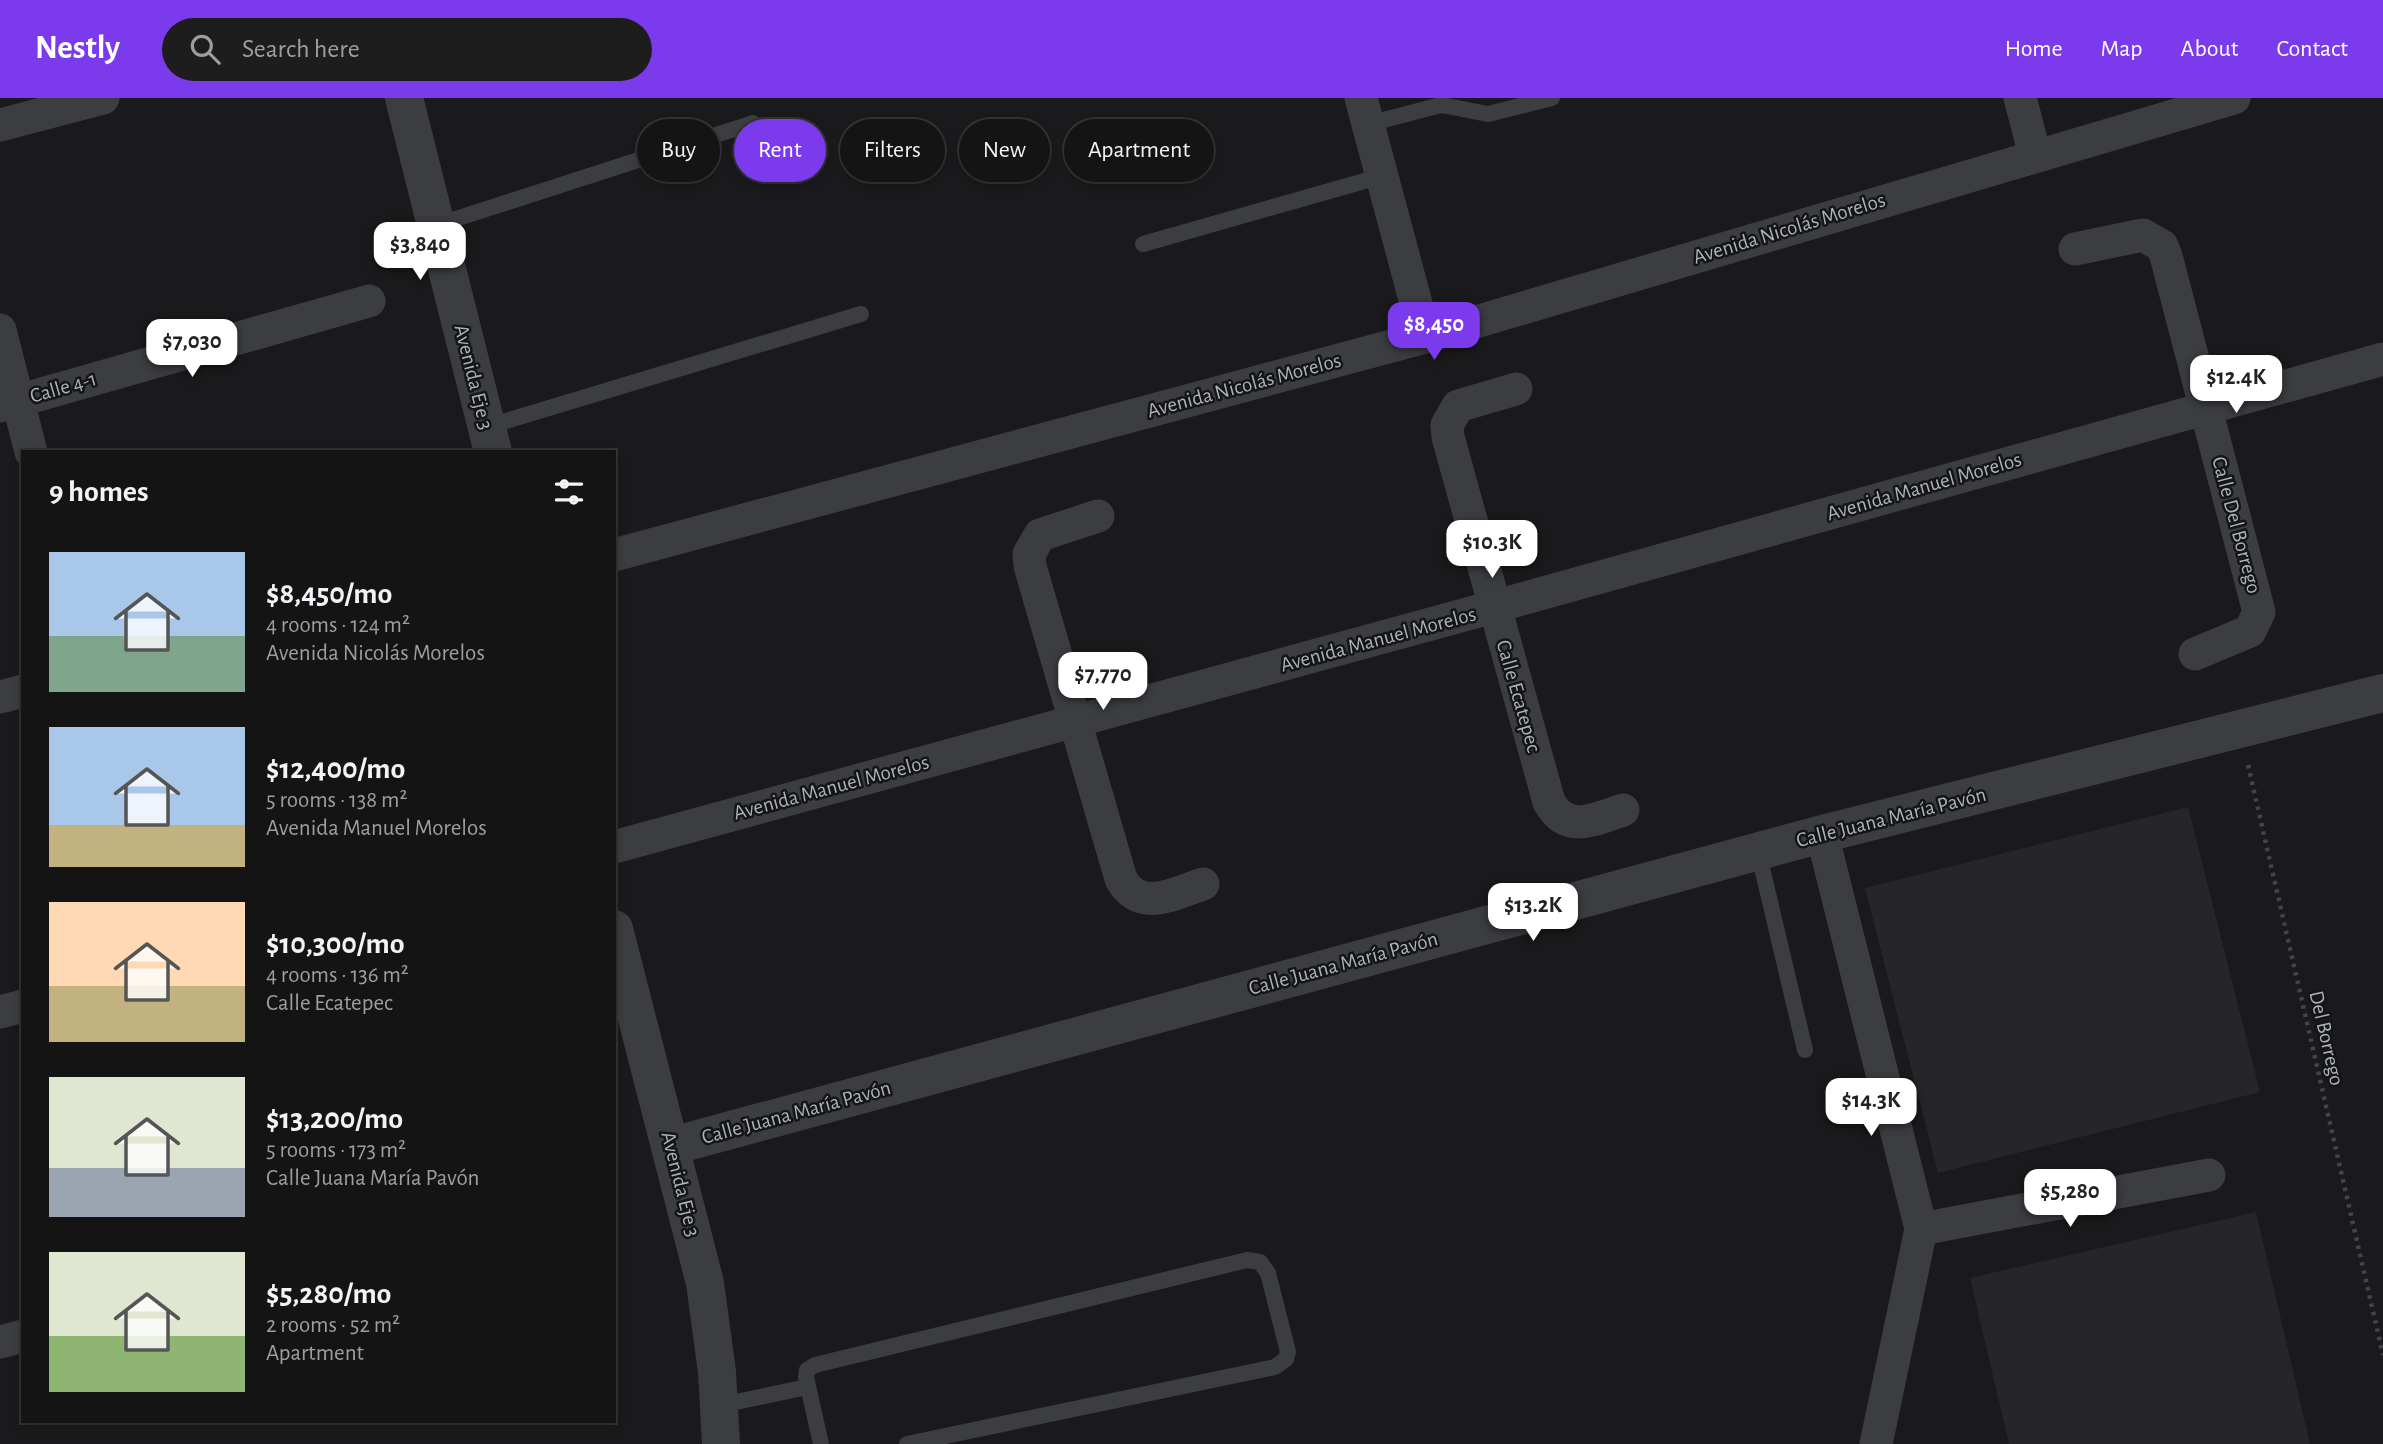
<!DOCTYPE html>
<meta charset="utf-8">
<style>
:root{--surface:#141415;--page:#1d1d1e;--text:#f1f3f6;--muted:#9d9ea0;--line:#333334;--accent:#7c3aed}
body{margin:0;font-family:"Alegreya Sans",sans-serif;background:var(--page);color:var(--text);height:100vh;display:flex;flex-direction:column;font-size:26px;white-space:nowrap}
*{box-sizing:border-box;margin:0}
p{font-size:23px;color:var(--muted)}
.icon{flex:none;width:38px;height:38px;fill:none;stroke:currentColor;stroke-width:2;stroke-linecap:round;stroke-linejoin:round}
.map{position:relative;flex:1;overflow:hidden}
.sheet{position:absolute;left:21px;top:352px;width:595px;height:973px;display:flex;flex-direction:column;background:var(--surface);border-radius:0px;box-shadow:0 4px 10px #0003,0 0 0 2px var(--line)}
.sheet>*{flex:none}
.guide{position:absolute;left:637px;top:21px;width:665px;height:63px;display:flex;gap:14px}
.price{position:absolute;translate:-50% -60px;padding:0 16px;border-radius:14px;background:#fff;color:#222;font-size:23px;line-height:46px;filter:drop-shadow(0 2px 4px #0008)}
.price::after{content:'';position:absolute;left:50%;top:42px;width:21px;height:16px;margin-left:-10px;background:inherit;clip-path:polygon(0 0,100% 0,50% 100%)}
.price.current{background:var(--accent);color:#fff}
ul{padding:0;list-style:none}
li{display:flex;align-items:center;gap:21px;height:175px;padding:0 28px}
li span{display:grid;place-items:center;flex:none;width:196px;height:140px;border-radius:0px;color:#555}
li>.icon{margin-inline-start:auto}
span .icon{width:84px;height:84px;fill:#fffc;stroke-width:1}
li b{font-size:30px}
h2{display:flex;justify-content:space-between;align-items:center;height:84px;padding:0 28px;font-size:30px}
.chip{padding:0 24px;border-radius:32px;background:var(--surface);box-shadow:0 4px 10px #0003,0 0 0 2px var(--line);font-size:24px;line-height:63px}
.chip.current{background:var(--accent);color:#fff}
header{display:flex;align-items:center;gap:42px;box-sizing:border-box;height:98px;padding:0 35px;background:var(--accent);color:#fff}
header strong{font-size:33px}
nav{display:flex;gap:38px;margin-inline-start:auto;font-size:24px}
.search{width:490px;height:63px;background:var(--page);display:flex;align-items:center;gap:18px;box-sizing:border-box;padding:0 24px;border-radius:38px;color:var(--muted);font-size:26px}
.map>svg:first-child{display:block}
.built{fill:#262629}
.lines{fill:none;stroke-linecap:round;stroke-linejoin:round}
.path{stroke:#414448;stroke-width:4.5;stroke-dasharray:3.5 5;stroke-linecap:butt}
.service{stroke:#3b3d41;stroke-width:16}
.minor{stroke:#3b3d41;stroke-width:33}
.tertiary{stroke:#3b3d41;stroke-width:38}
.labels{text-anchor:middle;stroke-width:5;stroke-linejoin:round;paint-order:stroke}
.street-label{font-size:21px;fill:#adb3bb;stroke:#151517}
</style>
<header>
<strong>Nestly</strong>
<div class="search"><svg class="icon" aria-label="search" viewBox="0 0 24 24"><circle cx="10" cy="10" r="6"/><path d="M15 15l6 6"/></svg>Search here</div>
<nav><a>Home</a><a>Map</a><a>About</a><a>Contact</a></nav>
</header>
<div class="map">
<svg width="2383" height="1346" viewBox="0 0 2383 1346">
<rect width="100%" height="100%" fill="#1a1a1c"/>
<g class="built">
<polygon points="2188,709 2260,994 1938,1075 1865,790"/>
<polygon points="2256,1114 2310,1346 2009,1346 1970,1180"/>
</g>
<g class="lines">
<polyline class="path" points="2248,667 2383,1257"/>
<g class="service">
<polyline points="1368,26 1441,7 1488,16 1552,0"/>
<polyline points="437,127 753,25"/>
<polyline points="1143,146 1382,78"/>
<polyline points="486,329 861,216"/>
<polyline points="1758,753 1805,952"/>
<polyline points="717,1308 807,1289"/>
<polyline points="821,1346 806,1279 807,1272 815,1267 1247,1162 1260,1164 1268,1175 1288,1254 1286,1261 1275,1269 907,1346"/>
</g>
<g class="minor">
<polyline points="1361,0 1425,239"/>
<polyline points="2020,0 2035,57"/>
<polyline points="0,27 103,0"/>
<polyline points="2075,151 2143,137 2162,148 2166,158 2259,514 2250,533 2195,556"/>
<polyline points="0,232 31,354"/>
<path d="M1516,291L1458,308L1447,327L1448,339L1549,704C1567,737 1595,721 1623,712"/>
<polyline points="0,308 369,203"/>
<path d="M1098,418L1040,437L1029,456L1030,468L1121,781C1140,815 1173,796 1203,786"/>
<polyline points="614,457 1425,239 2234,0"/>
<polyline points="0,599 23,593"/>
<polyline points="1822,736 1921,1131 1876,1346"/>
<polyline points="614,749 1493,509 2383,261"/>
<polyline points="0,914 23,908"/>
<polyline points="1921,1131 2209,1077"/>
<polyline points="0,1244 23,1238"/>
</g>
<g class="tertiary">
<polyline points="404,0 493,354"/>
<polyline points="614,831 705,1185 717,1274 721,1346"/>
<polyline points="672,1048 1822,736 2383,595"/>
</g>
</g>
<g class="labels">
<g class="street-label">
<text transform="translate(1789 130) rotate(-17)" y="7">Avenida Nicolás Morelos</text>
<text transform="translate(474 279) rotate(76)" y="7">Avenida Eje 3</text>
<text transform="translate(1244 287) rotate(-15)" y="7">Avenida Nicolás Morelos</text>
<text transform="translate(63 289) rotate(-16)" y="7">Calle 4-1</text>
<text transform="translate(1924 388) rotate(-16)" y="7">Avenida Manuel Morelos</text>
<text transform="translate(2237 427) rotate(75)" y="7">Calle Del Borrego</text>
<text transform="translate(1378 541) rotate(-15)" y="7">Avenida Manuel Morelos</text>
<text transform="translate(1519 598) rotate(74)" y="7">Calle Ecatepec</text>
<text transform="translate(831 689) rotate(-15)" y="7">Avenida Manuel Morelos</text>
<text transform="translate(1891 719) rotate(-14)" y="7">Calle Juana María Pavón</text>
<text transform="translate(1343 865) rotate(-15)" y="7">Calle Juana María Pavón</text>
<text transform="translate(2327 940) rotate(77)" y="7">Del Borrego</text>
<text transform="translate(796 1014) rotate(-15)" y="7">Calle Juana María Pavón</text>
<text transform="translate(681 1086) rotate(76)" y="7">Avenida Eje 3</text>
</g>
</g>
</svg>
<b class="price" style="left:420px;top:184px">$3,840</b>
<b class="price current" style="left:1434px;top:264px">$8,450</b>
<b class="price" style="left:192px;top:281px">$7,030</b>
<b class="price" style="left:2236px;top:317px">$12.4K</b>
<b class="price" style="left:1492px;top:482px">$10.3K</b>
<b class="price" style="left:1103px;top:614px">$7,770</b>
<b class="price" style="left:1533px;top:845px">$13.2K</b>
<b class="price" style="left:1871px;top:1040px">$14.3K</b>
<b class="price" style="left:2070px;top:1131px">$5,280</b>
<div class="guide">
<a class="chip">Buy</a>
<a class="chip current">Rent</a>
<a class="chip">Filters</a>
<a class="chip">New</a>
<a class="chip">Apartment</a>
</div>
<section class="sheet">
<h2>9 homes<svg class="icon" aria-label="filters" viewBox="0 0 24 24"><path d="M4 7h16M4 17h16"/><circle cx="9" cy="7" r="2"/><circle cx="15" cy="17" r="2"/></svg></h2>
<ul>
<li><span style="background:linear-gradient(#a9c7e8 60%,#7fa58c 0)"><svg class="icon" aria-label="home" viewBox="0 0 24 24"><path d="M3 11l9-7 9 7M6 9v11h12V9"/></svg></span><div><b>$8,450/mo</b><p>4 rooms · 124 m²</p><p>Avenida Nicolás Morelos</p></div></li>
<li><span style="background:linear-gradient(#a9c7e8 70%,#c2b280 0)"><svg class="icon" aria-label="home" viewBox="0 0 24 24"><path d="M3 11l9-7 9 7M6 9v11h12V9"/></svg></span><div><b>$12,400/mo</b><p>5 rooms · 138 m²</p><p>Avenida Manuel Morelos</p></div></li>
<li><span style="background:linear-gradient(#ffd9b3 60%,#c2b280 0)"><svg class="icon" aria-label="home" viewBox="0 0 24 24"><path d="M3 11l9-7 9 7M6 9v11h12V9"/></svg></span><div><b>$10,300/mo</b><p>4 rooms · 136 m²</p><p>Calle Ecatepec</p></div></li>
<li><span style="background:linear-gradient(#dfe7d0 65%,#9aa5b1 0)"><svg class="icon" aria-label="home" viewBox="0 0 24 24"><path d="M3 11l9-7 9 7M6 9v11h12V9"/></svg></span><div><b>$13,200/mo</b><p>5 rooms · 173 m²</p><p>Calle Juana María Pavón</p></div></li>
<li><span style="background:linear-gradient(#dfe7d0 60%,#8fb573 0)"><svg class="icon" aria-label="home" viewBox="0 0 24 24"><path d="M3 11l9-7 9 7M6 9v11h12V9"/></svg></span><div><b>$5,280/mo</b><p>2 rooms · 52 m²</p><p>Apartment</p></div></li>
</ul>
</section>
</div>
